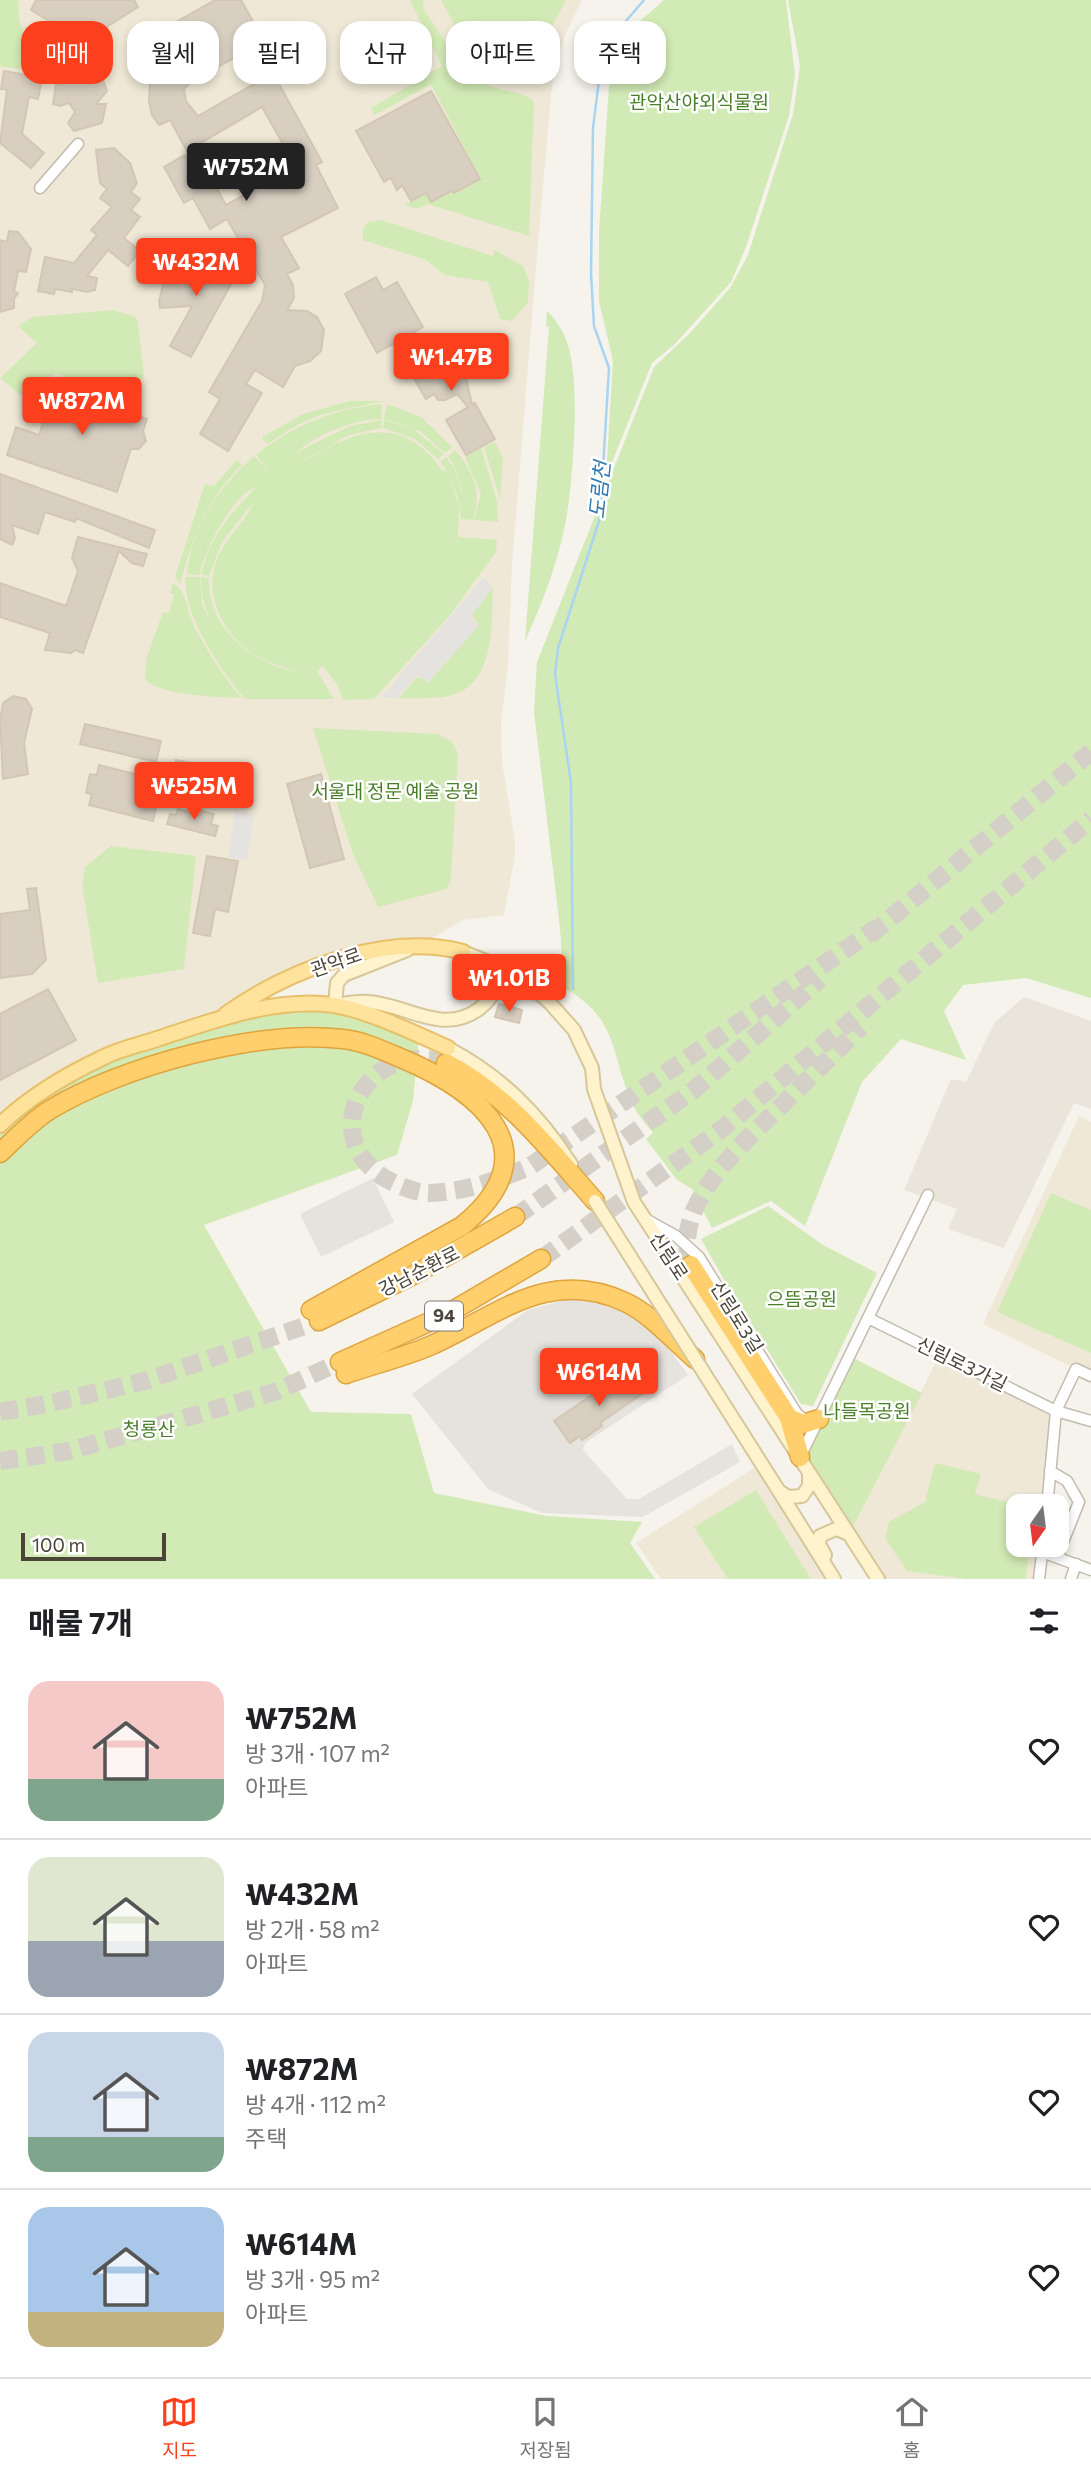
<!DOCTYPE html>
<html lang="ko">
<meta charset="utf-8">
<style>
:root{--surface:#fff;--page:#f2f2f2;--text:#202124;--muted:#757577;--line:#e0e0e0;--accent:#fc3f1d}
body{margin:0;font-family:Commissioner,"Noto Sans KR",sans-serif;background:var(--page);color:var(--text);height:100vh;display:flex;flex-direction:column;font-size:26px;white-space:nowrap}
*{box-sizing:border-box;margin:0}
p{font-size:23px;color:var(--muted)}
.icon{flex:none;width:38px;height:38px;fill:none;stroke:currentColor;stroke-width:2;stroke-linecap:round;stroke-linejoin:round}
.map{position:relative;height:1579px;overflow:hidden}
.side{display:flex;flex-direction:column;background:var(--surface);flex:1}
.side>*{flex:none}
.hud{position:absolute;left:21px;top:21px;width:700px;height:63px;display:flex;gap:14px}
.needle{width:46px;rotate:194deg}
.controls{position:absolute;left:1006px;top:1494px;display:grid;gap:14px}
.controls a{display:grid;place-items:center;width:63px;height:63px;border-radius:14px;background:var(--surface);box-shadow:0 4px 10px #0003;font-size:35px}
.scale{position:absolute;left:21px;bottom:18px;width:145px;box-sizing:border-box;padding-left:7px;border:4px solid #4b4439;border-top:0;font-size:19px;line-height:24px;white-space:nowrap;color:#4b4439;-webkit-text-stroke:5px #fff;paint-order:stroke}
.price{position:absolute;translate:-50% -60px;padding:0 16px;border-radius:7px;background:var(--accent);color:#fff;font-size:23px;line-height:46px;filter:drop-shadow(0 2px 4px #0008)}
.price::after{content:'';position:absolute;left:50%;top:42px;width:21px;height:16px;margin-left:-10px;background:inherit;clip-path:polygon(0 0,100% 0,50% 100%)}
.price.active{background:#222;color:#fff}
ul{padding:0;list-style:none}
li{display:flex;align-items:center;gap:21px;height:175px;padding:0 28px}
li+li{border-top:2px solid var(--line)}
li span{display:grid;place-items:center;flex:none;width:196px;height:140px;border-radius:21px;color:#555}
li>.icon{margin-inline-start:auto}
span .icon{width:84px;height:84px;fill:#fffc;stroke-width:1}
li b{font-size:30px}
h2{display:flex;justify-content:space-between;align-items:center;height:84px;padding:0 28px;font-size:30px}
.pill{padding:0 24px;border-radius:21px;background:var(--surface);box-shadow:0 4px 10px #0003;font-size:24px;line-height:63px}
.pill.active{background:var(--accent);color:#fff}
.tab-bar{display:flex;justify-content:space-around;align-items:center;height:98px;border-top:2px solid var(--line);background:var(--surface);font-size:19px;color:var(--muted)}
.tab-bar a{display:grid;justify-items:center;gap:4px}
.tab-bar .active{color:var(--accent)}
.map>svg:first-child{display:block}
.residential{fill:#eae5da}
.industrial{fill:#e6e2dd}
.education{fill:#efe8d6}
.green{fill:#d2eab5}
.parking{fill:#e5e3e0}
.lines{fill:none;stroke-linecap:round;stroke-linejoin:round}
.stream{stroke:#a9d4f2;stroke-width:2.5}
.building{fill:#d8cfc1;stroke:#d3c7b4;stroke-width:2}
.highway-tunnel{stroke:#d4d0c8;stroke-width:18;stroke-dasharray:18 9;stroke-linecap:butt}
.street-casing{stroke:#c2bbae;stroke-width:13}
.secondary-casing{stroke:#d6c79b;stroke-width:16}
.primary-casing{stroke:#e6c16a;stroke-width:18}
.highway-casing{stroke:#e0a43c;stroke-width:21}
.street{stroke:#fff;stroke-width:10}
.secondary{stroke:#fff3cd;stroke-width:12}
.primary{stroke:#ffe39c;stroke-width:14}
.highway{stroke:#ffcf6e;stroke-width:18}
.secondary-bridge-casing{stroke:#d6c79b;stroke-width:16;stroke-linecap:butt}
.secondary-bridge{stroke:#fff3cd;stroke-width:12}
.labels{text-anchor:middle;stroke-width:5;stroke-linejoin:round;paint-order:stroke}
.shield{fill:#fff;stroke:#817c74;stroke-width:2}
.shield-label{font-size:18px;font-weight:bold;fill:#4b4439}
.park-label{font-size:19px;fill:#4a7f2a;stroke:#fff}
.street-label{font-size:19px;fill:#4b4439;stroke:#fff}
.water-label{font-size:21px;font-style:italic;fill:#2e7ab2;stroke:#fff}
</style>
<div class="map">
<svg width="1091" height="1579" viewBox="0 0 1091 1579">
<rect width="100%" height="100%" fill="#f6f3ec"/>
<polygon class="residential" points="1024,997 1091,1021 1091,1109 1074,1103 1004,1248 948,1229 957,1209 904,1190 951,1079 966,1082 994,1023"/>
<g class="industrial">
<polygon points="373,1178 394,1222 321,1257 300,1214"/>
<polygon points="601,1298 653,1327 688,1375 585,1443 583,1450 627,1499 639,1499 732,1444 740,1462 643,1517 542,1513 488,1489 412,1394 528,1310 568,1299"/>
</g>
<g class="education">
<polygon points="0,0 582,0 565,35 556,63 551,95 537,255 512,564 508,666 501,722 502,762 515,841 515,855 504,915 463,920 421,945 319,966 0,1125"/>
<polygon points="1079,1116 1091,1122 1091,1376 983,1324"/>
<polygon points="940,1354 1056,1411 1047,1507 1018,1507 1018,1545 1043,1545 1039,1579 879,1579 849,1534"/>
<polygon points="756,1467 825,1579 661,1579 636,1543"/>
</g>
<g class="green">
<path d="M0,0H18C19,9 18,20 22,28C32,51 35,46 20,69L0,66Z"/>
<path d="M410,0H424C420,7 428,16 433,23C449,48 465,76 493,87C507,92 525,92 534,102L529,236L428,204L417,209L405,205L425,194L431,202L451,192L455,194L481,180L431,84L375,115L371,108L442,66Z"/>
<path d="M441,0H566L542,45L537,65L525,78C469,69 467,45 441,0Z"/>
<polygon points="664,0 786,0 795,75 789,116 746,247 731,282 675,344 652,363 606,477 613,361 599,301 599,231 609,87 629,31"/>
<path d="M788,0H1091V998L1026,978L963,985L944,1011L966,1060L901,1039L862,1082L805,1226L771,1201L712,1228L692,1189L677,1180L646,1139L653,1133C647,1125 638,1116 634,1107C610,1058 621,1019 564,988L560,928L534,712L537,662L654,367L689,334L730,288L748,255L793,114L800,66Z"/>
<polygon points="381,220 493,256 495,250 523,266 529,281 528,302 512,321 500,319 488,282 445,275 426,260 363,240 363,230 368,222"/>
<polygon points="112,310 134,316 138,322 144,378 124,395 56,373 22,396 0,378 37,343 18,326 32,317"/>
<path d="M547,311C560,323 568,340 571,358C579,400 573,487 564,530C556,568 541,606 525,641L549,327L546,326Z"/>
<polygon points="350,401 383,401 323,414 297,425 267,444 262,437 303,414"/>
<path d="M381,404L382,419C352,419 317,435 295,453L350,426L382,420L381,428L349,435L302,461L303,462C355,429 402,413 443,471L446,470L440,462L446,457L455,470L465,505L456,470L448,456L455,450C474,472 482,492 473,520L461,519L458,497L449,475L459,506L458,537L497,540L496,552L450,615L374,699L343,700L337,684L322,666L317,671L334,699H245C222,672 181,612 186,577H200L202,604L210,621L202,595L201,577L209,578C208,629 250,661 295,672C283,666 268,663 255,655C219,632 199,586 223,547C231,534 250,515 253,503L222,542L209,576L202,575C206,540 234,510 257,486C234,494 203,550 200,575L187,574C191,527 220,486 254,456L271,473L256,455C293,425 334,409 381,404Z"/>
<polygon points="387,404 421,417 452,447 445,453 420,431 384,419"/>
<polygon points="384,420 413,429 444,454 438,459 415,439 383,428"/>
<polygon points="495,442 503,459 500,498 484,447"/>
<polygon points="481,448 497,501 498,522 474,520 481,494 465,457"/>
<path d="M237,460L242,465C207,498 192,539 180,584L175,577L205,484L214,486Z"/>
<path d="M173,584C185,588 186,605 190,616C198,638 226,681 242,698C219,697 160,696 145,679L146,660L163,612L169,613L174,594L170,593Z"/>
<path d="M493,587C491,627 496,690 443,697C429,699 413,698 399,698L416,678L421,677L428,683L479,625L472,615Z"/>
<polygon points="313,728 438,734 452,742 458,753 451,878 447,889 378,907 353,854"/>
<polygon points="111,846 196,856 184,969 98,983 82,885 85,867"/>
<polygon points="310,1005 419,1035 413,1101 397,1155 204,1225 311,1412 411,1414 434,1493 547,1516 642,1522 630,1543 655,1579 0,1579 0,1125 104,1057 219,1018"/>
<polygon points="1051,1193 1091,1210 1091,1353 997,1312"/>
<polygon points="768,1206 823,1245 877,1273 813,1406 801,1404 723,1278 701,1239"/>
<polygon points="849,1356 922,1393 849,1534 800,1457"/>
<polygon points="935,1463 981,1474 975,1494 1026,1507 1018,1507 1018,1545 1029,1545 1026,1579 966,1579 907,1571 885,1538 889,1522 925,1502"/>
<polygon points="756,1490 811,1579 728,1579 694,1527"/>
</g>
<g class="parking">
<polygon points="483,578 493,587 470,617 479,625 428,682 418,674 397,698 381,698"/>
<polygon points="235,811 254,814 247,861 228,857"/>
</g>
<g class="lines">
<polyline class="stream" points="573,989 571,783 555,674 558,648 600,518 609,368 594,326 591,273 593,128 599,80 614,35 644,0"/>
</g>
<g class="building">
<polygon points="36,0 134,0 138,7 83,42 31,10"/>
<polygon points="215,0 241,0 264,41 200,77 198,74 184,89 186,101 198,116 273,73 322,162 316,165 338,208 281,237 299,268 287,274 293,285 294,298 287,310 307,311 317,317 324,330 321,351 310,361 295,366 283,387 255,370 246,384 262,393 228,451 200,434 220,399 209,392 262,301 265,285 227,219 210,229 193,198 184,203 164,167 185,155 198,180 209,174 226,205 296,167 262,107 187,151 170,120 159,125 152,115 149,101 150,83 161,61 181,43 171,25"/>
<polygon points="40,47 48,47 38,99 29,97 22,134 44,153 31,168 0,143 7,90 1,89 4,71 32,76 36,52"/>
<polygon points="75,59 89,61 93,80 102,77 107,91 96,104 106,104 102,123 74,131 68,123 75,112 69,103 60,106 53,104 56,84 70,82 65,73"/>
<polygon points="431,91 480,179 454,193 451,191 431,202 426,193 411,201 402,185 397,190 391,178 384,182 356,131"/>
<polygon points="114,148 130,163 137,183 131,192 140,199 131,210 140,217 124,238 140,251 128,266 108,250 87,276 97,278 95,290 87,292 72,289 72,292 55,289 54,294 38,291 45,257 74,263 97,235 91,230 112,207 100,198 107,189 100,183 96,150"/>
<polygon points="9,231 18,232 31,249 26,272 18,271 14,292 18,293 14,299 14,308 0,312 0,240 7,242"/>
<polygon points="199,256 207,280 220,257 240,268 191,357 170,346 192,306 160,308 159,301 163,285 171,270 186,260"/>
<polygon points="376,277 383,290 397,282 423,327 377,353 345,294"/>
<polygon points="443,340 462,361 472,404 475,403 495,439 466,455 446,420 468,407 457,394 445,400 438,400 434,394 426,399 405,363"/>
<polygon points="61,382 124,403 121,411 147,419 143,431 146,441 139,449 131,449 117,492 7,455 16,427 39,435 47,410 42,408 48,389 57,393"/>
<polygon points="0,474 155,530 149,548 76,518 75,522 45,512 38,534 12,525 15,538 12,545 0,539"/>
<polygon points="78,537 147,554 143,566 132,563 119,551 83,653 75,650 71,653 45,650 50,633 0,617 0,583 66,606 78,571 72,558"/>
<polygon points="13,696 26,699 32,709 24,743 28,774 3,779 0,721 3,703"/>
<polygon points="85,724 161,741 156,762 80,744"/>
<polygon points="176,760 228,771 222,797 170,786"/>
<polygon points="99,765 162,781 153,821 89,805 92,794 86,793 90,774 97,775"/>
<polygon points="321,774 344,859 310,868 287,784"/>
<polygon points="178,809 200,815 201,811 214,814 211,824 218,826 215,836 167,824 170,814 176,815"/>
<polygon points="207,856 238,861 228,912 215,909 210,936 193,933"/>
<polygon points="36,888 46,960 32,974 0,978 0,914 30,910 27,889"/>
<polygon points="48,989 76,1040 0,1080 0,1014"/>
<polygon points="499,1004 522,1010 519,1023 495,1017"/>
<polygon points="623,1374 630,1384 641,1377 649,1389 600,1423 602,1426 582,1440 580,1436 570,1443 554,1421"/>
</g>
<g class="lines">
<g class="highway-tunnel">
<polyline points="870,935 1091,752"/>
<path d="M446,1063C366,1036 309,1143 394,1183C406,1188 418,1193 430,1193C465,1192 497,1180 529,1167L878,927"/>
<polyline points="515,1217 695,1089 820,979"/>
<polyline points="541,1259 722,1129 1091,819"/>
<path d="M691,1265C668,1205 748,1139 785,1102C810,1077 836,1052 861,1027"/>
<polyline points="0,1412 47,1404 145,1381 319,1321"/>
<polyline points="0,1461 69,1451 213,1410 277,1391 340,1362"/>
</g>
<g class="street-casing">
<g id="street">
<polyline points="40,188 78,144"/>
<polyline points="647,1220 676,1236 699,1257 797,1414 804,1419"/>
<polyline points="868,1318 1056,1411 1091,1421"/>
<polyline points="801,1455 928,1195"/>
<polyline points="1050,1471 1067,1481 1079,1502 1057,1557"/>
<polyline points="1047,1507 1056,1411 1076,1369 1091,1376"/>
<polyline points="1042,1552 1091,1570"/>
<polyline points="1039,1579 1043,1546"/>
<polyline points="1071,1579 1076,1564"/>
</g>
</g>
<g class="secondary-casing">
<g id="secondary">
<path d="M407,950L344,975L337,983L335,1005C345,1004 357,1001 368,1002C406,1004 442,1036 479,1009C493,998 499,985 502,967"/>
<polyline points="463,952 499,966 524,980 550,1003 574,1030 592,1068 594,1089 634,1202 878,1579"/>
<path d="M448,1048C501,1076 539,1114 571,1164"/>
<polyline points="777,1488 834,1579"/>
<polyline points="779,1491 788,1497 802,1496 809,1486 809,1474"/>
<polyline points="825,1555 819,1544 820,1536 836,1529 849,1534"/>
</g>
</g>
<g class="primary-casing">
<g id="primary">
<path d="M226,1014C290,969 386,932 463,952"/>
<path d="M0,1125C29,1097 66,1075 102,1058C119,1049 139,1045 157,1039C212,1021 274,997 334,1005C366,1010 417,1034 448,1048"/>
</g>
</g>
<g class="highway-casing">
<g id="highway">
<path d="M446,1063C508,1095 549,1149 595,1201"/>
<path d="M0,1153C15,1139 31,1122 48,1111C121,1066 257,1029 343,1039C363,1041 384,1051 403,1059C481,1092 553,1152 462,1226L311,1310"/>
<polyline points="691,1265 789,1418 800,1457"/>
<polyline points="319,1321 415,1274 515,1217"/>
<polyline points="340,1362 447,1314 541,1259"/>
<path d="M346,1374C374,1364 405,1357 432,1345C498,1315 548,1267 625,1302C651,1314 674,1341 695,1359"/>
<polyline points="789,1418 803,1424 819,1419"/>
</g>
</g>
<use href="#street" class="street"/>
<use href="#secondary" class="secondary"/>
<use href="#primary" class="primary"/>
<use href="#highway" class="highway"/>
<g class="secondary-bridge-casing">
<polyline id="secondary-bridge" points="595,1201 777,1488"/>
</g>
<use href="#secondary-bridge" class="secondary-bridge"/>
</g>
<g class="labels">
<rect class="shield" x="425" y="1301.5" width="38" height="29" rx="5"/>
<g class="shield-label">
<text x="444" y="1322">94</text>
</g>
<g class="park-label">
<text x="699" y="109">관악산야외식물원</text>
<text x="395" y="798">서울대 정문 예술 공원</text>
<text x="802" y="1306">으뜸공원</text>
<text x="867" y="1418">나들목공원</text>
<text x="149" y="1436">청룡산</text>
</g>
<g class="street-label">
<text transform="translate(336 962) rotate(-19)" y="7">관악로</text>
<text transform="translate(669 1256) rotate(57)" y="7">신림로</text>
<text transform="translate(419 1271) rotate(-27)" y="7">강남순환로</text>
<text transform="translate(737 1317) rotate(58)" y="7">신림로3길</text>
<text transform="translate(962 1364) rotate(26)" y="7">신림로3가길</text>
</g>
<g class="water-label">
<text transform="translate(600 490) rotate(-84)" y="7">도림천</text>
</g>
</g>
</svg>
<div class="controls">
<a><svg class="needle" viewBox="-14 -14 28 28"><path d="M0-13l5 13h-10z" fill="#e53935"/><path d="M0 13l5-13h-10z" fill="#757577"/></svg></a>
</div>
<div class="scale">100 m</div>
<b class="price active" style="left:246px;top:203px">₩752M</b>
<b class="price" style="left:196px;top:298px">₩432M</b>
<b class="price" style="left:451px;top:393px">₩1.47B</b>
<b class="price" style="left:82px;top:437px">₩872M</b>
<b class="price" style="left:194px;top:822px">₩525M</b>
<b class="price" style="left:509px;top:1014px">₩1.01B</b>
<b class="price" style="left:599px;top:1408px">₩614M</b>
<div class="hud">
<a class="pill active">매매</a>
<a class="pill">월세</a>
<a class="pill">필터</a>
<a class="pill">신규</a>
<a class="pill">아파트</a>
<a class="pill">주택</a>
</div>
</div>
<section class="side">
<h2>매물 7개<svg class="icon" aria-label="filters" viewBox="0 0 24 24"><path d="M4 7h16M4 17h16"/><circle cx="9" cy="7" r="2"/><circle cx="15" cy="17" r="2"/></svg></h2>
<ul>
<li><span style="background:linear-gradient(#f6c9c9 70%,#7fa58c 0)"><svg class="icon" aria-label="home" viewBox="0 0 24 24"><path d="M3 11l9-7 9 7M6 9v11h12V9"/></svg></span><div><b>₩752M</b><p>방 3개 · 107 m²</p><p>아파트</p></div><svg class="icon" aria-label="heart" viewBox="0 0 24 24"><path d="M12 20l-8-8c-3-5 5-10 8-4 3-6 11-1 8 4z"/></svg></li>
<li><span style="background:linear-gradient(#dfe7d0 60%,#9aa5b1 0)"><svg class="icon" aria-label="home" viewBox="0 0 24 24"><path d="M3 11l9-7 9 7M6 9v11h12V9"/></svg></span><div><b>₩432M</b><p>방 2개 · 58 m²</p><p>아파트</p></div><svg class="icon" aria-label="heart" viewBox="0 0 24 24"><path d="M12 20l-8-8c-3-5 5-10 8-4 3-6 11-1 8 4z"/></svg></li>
<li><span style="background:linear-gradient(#c9d6e8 75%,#7fa58c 0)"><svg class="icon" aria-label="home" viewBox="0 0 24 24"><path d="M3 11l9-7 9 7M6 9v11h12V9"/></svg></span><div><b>₩872M</b><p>방 4개 · 112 m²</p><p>주택</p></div><svg class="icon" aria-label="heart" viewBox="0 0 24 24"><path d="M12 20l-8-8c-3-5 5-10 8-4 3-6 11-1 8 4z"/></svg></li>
<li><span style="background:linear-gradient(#a9c7e8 75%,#c2b280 0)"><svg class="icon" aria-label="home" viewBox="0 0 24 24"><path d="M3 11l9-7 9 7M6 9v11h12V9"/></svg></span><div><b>₩614M</b><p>방 3개 · 95 m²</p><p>아파트</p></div><svg class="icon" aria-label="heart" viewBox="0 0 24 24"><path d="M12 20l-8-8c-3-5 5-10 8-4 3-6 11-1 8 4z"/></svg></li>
</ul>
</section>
<nav class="tab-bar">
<a class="active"><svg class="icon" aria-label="map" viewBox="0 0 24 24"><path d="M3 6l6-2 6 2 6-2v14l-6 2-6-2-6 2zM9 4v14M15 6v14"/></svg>지도</a>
<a><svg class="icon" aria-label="saved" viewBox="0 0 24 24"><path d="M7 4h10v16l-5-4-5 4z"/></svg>저장됨</a>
<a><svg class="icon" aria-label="home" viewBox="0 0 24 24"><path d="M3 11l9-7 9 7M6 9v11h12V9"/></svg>홈</a>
</nav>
